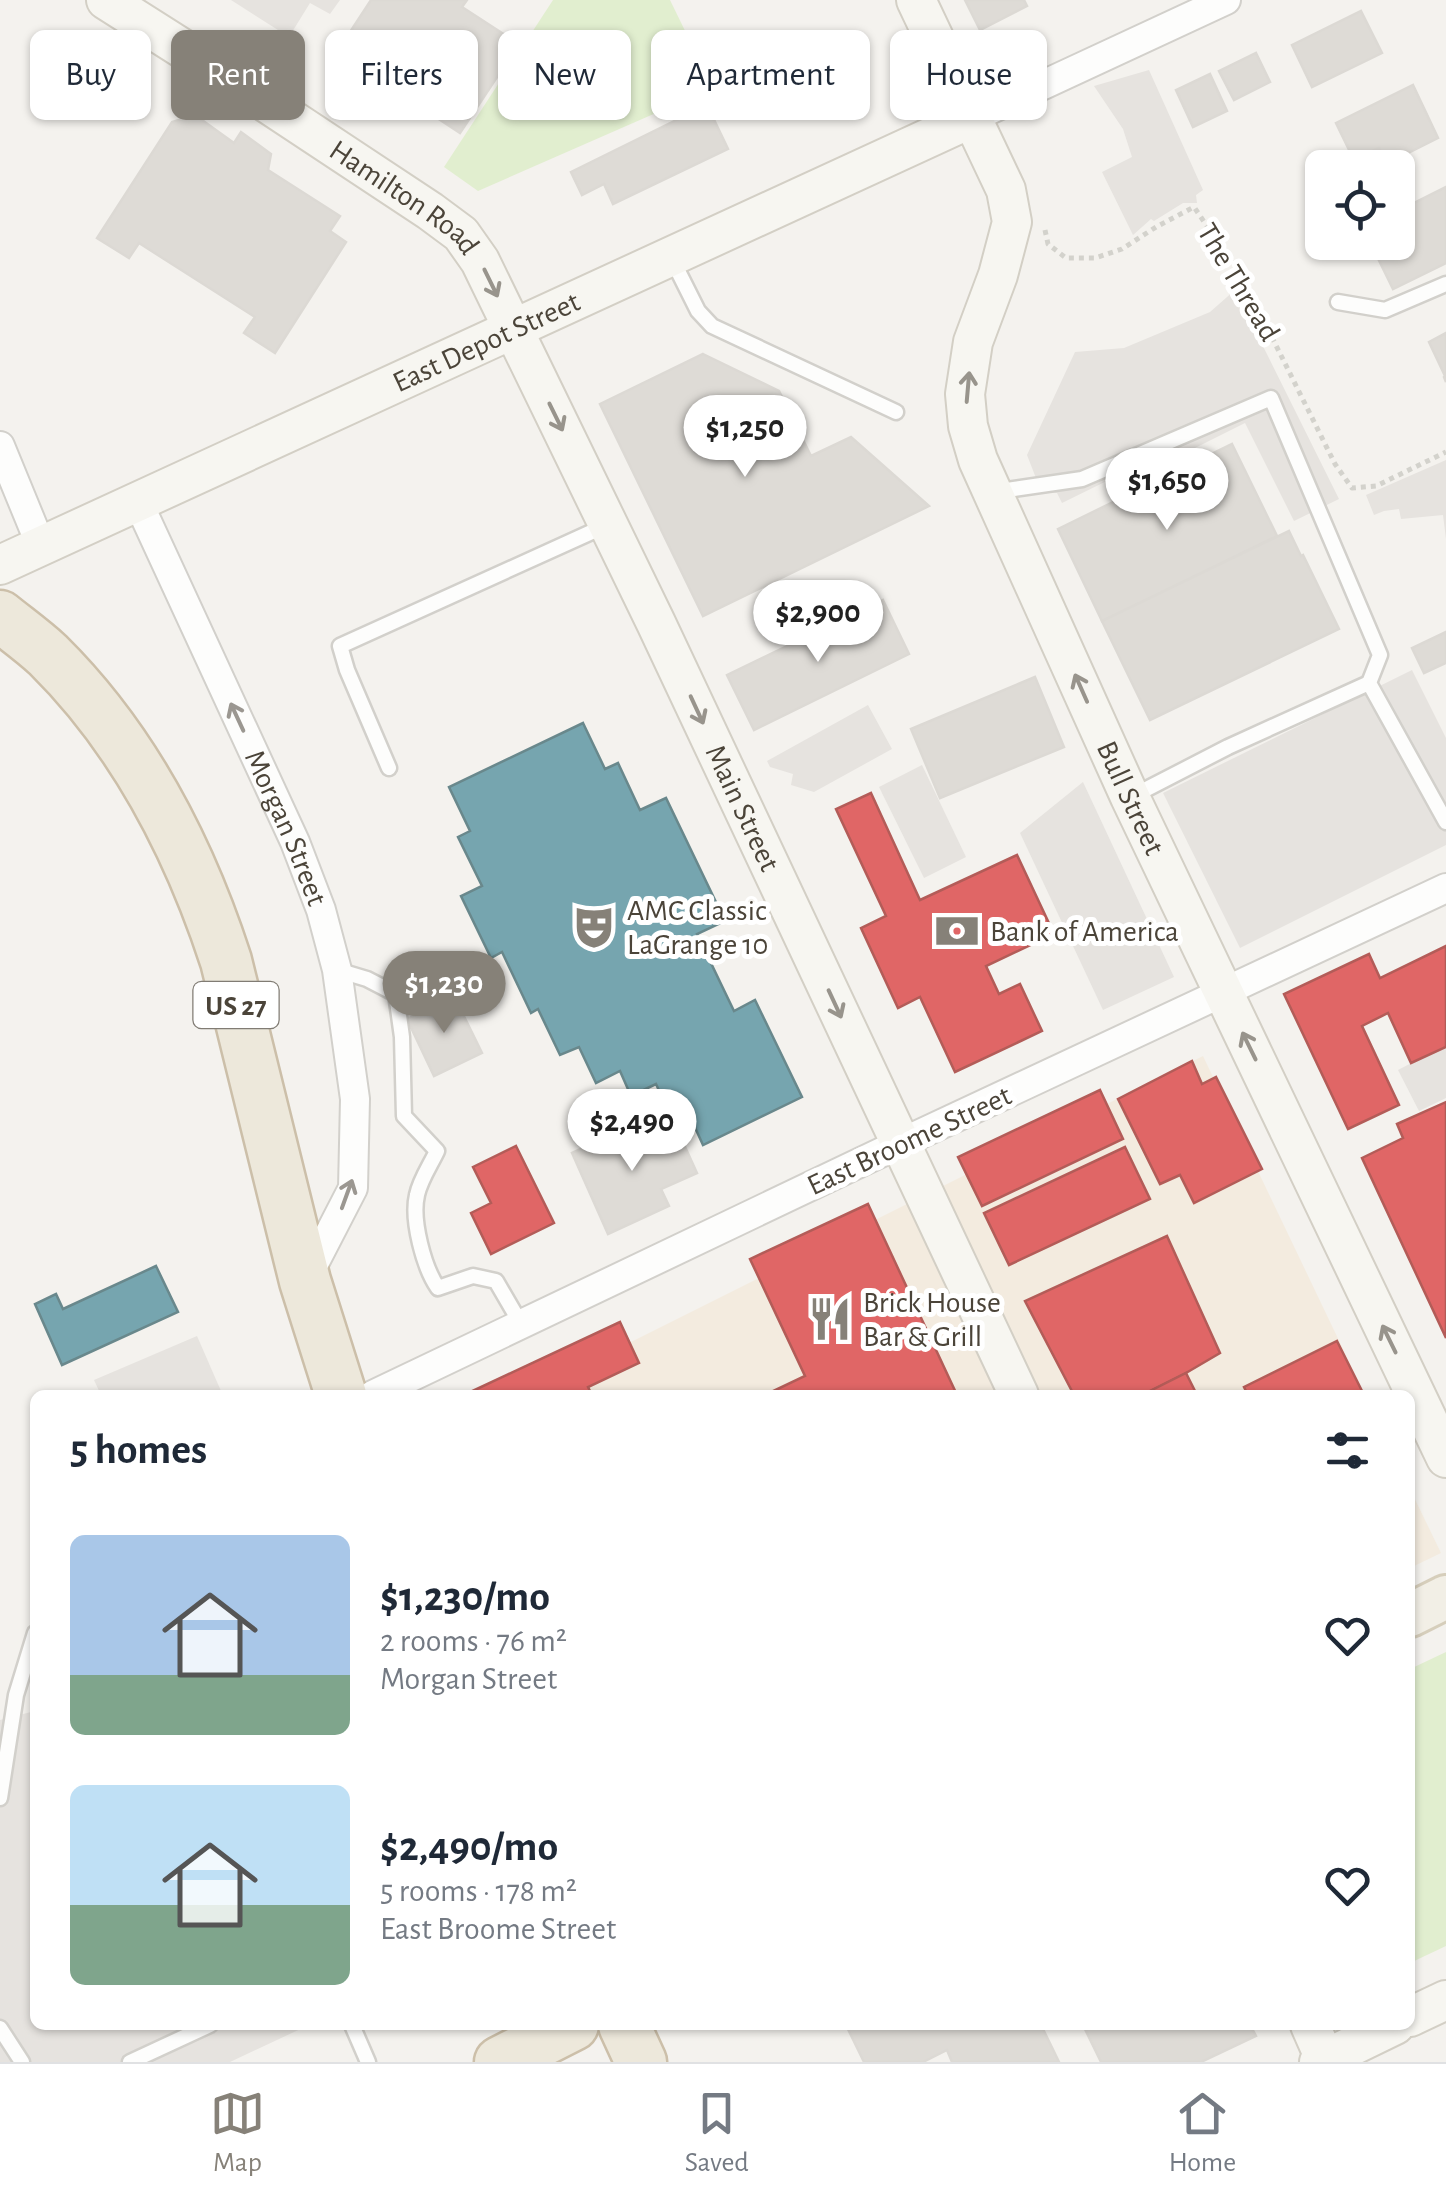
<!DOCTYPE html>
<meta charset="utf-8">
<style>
:root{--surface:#fff;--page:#f6f6f7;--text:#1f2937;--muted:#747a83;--line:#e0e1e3;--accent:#868178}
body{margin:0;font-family:"Alegreya Sans",sans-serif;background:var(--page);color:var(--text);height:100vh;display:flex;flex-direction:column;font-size:38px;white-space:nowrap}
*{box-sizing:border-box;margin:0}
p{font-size:32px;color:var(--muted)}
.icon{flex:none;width:55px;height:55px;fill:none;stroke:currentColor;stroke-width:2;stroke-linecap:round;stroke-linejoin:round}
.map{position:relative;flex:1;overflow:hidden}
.details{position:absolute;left:30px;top:1390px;width:1385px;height:640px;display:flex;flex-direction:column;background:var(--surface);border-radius:15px;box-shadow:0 2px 8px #0004}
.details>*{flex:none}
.top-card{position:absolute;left:30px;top:30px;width:1388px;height:90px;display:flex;gap:20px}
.tools{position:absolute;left:1305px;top:150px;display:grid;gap:20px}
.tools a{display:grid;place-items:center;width:110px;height:110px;border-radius:15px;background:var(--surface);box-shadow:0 2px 8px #0004;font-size:50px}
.price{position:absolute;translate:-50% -85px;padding:0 22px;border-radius:35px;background:#fff;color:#222;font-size:32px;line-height:65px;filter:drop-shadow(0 2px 5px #0008)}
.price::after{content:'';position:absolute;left:50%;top:60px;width:30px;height:22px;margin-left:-15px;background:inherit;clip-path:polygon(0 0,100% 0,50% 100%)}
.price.selected{background:var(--accent);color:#fff}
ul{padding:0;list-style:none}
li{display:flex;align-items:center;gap:30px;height:250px;padding:0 40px}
li span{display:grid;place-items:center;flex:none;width:280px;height:200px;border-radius:15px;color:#555}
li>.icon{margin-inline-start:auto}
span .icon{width:120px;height:120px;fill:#fffc;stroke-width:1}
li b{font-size:42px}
h2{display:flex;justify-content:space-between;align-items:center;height:120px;padding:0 40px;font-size:42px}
.tag{padding:0 35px;border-radius:15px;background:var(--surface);box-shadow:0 2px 8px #0004;font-size:35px;line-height:90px}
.tag.selected{background:var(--accent);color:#fff}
.tabs{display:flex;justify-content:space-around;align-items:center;height:140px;border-top:2px solid var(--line);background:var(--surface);font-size:28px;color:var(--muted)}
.tabs a{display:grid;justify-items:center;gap:5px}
.tabs .selected{color:var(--accent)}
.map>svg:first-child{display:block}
.commercial{fill:#f3ebdf}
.green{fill:#e1eecf}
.parking{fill:#e6e3df}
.shops{fill:#e06666;stroke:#b35c58;stroke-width:2.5}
.public{fill:#76a5af;stroke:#69888c;stroke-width:2.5}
.building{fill:#dedbd6;stroke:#dcd9d4;stroke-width:2.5}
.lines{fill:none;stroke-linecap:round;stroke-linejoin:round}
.lane-casing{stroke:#d2d0cb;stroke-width:19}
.street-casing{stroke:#d2d0cb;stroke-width:32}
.secondary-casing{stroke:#d3cfc5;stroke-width:42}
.primary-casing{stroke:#d6cebb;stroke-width:48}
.highway-casing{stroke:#ccbfa9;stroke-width:55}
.path{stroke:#d3d2cc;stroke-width:5;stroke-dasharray:5 5;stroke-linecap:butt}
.lane{stroke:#fdfdfc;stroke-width:14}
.street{stroke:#fdfdfc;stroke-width:28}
.secondary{stroke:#f7f6f1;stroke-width:38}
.primary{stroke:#f2efe6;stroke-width:42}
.highway{stroke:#ede8db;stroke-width:50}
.oneway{stroke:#98948c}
.oneway2{stroke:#9b9791}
.labels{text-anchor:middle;stroke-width:10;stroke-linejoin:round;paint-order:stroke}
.shield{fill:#fff;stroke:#817c74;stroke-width:2.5}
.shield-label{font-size:28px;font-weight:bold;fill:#4b4439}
.street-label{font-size:30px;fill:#4b4439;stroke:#fff}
.poi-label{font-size:30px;fill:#4b4439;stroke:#fff;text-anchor:start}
</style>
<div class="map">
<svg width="1446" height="2062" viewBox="0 0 1446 2062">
<rect width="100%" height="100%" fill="#f4f2ee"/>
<g class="commercial">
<polygon points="1203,1056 1365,1395 525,1395"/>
<polygon points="1410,1489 1441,1553 1410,1568"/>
</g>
<g class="green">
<polygon points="553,0 670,0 713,88 478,191 444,167"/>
<polygon points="1446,1652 1446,1946 1410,1963 1410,1669"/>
</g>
<g class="parking">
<polygon points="231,0 340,0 330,14 310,3 289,37"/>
<polygon points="1149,70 1203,190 1196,195 1197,203 1183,203 1154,221 1151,219 1133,235 1102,172 1132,157 1123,129 1094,86"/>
<polygon points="1235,290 1339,499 1294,521 1245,423 1181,455 1176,447 1062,503 1057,493 1041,491 1027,455 1075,352 1124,348 1210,312"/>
<polygon points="1446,460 1446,539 1443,515 1401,519 1399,509 1384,511 1374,515 1366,495"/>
<polygon points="1412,670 1446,738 1446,845 1240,948 1163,793"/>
<polygon points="868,705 892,749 814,792 791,785 793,774 770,767 767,761"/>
<polygon points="922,765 966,857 924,878 879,787"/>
<polygon points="1083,782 1174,977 1103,1010 1020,833"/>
<polygon points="1446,1045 1446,1098 1419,1111 1398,1070"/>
<polygon points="197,1336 221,1391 212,1395 101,1395 94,1380"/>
<polygon points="31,1712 35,1715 35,2025 309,2025 230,2062 0,2062 0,1720"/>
</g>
<g class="shops">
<polygon points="871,793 920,900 1017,855 1054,934 986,966 999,994 1020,984 1042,1031 955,1072 920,997 898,1008 861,928 886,916 836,809"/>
<polygon points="1446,946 1446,1047 1411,1063 1388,1013 1362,1026 1399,1105 1348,1129 1284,994 1369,954 1380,978"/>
<polygon points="1192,1061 1202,1084 1216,1077 1262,1169 1194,1203 1180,1175 1160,1184 1118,1099"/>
<polygon points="1100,1090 1123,1139 982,1206 958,1157"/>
<polygon points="1446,1102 1446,1338 1362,1158 1403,1138 1397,1124"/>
<polygon points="516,1146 554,1223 491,1254 471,1213 491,1203 473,1167"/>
<polygon points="1125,1147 1150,1199 1009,1265 984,1213"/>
<polygon points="868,1204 957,1395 765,1395 805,1376 750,1259"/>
<polygon points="1167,1236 1220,1353 1186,1373 1142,1395 1074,1395 1025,1301"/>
<polygon points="620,1322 639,1363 588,1387 592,1395 464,1395"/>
<polygon points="1337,1341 1364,1395 1248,1395 1244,1387"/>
<polygon points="1186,1373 1197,1395 1142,1395"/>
</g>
<g class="public">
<polygon points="583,723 605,769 618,763 640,810 666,798 725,921 697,934 734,1011 755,1000 802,1097 703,1145 682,1099 666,1106 656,1084 631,1096 620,1071 596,1083 579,1047 560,1055 538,1009 531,1013 502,952 491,958 461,896 482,886 458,837 470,831 449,787"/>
<polygon points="156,1266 178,1312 62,1365 35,1304 56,1294 63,1309"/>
</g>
<g class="building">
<polygon points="371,0 467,0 462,7 519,44 460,133 337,52"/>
<polygon points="965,0 1024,0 1027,6 980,30"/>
<polygon points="1361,11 1382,53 1312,87 1292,45"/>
<polygon points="1256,53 1270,82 1234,100 1219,71"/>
<polygon points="1210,74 1227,111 1193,127 1176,90"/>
<polygon points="1413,85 1438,138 1386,164 1379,148 1354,160 1336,123"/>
<polygon points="707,105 728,149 613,204 604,184 582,195 571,172"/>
<polygon points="195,115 234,143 241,132 271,154 268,170 340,216 330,231 346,242 275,353 244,333 255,317 139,243 129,258 97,238 172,122"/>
<polygon points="1446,187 1446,263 1393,289 1370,242 1398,242 1398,211"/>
<polygon points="1446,333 1446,382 1444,377 1445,376 1429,342"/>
<polygon points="703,354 779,391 811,456 851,437 929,506 703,616 600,404"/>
<polygon points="1232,444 1277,536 1102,621 1058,529"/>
<polygon points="1289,531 1301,556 1303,555 1339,629 1150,720 1102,621"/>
<polygon points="883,600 909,654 754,730 727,675"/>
<polygon points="1446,632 1446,663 1424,673 1412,648"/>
<polygon points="1035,677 1064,747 940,798 911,729"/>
<polygon points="454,996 482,1053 434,1076 407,1019"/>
<polygon points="634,1125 642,1143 676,1127 697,1173 661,1189 669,1206 608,1234 572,1153"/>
<polygon points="846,2025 1041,2025 1059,2062 952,2062 947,2050 923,2062 864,2062"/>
<polygon points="1083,2025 1250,2025 1256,2036 1201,2062 1101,2062"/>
</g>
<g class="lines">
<g class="lane-casing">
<g id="lane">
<polyline points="671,257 698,311 712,326 896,412"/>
<polyline points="1338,302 1385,310 1446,284"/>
<polyline points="993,492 1082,479 1271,398 1380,655 1369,683 1446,822"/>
<polyline points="389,768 347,670 340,646 607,525"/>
<polyline points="1131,797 1228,747 1369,683"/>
<path d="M337,970L367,979L396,994L402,1037L404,1116L437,1151C431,1164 420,1180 417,1195C411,1220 424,1268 438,1288L473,1276L496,1281L521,1324"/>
<polyline points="0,1798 16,1695 35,1633"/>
<polyline points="352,2025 368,2062"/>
<polyline points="0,2028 22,2062"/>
<polyline points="130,2062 210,2025"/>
</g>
</g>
<g class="street-casing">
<g id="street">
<polyline points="972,118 1226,0"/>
<polyline points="0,446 41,546"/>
<path id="s1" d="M138,502L295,842L321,910L337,970L355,1099L353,1188L305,1281"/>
<polyline points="373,1395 901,1143 1446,888"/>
</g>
</g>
<g class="secondary-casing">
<g id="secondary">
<path id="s2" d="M106,0L232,80L430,211L461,234L480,261L656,623L1019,1395"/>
<path id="s3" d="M916,0L1006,190L1012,222L998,275L973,342L965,394L968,426L978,460L1130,797L1446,1458"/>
<path id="s4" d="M0,565L972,118"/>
<polyline points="1410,2017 1446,2000"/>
<polyline points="1310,2025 1325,2059"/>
<polyline points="1319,2062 1395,2025"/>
</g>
</g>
<g class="primary-casing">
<polyline id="primary" points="1410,1615 1446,1597"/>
</g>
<g class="highway-casing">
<g id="highway">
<path d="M0,616C16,629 33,641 48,655C134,740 189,847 226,961L305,1281L341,1395"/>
<polyline points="624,2025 641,2062"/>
<polyline points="500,2062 573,2025"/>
</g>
</g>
<polyline class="path" points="1045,230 1048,244 1066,258 1095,258 1122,249 1156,227 1194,207 1243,279 1335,464 1352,488 1376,486 1446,452"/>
<use href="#lane" class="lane"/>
<use href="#street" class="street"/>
<use href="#secondary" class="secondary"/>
<use href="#primary" class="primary"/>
<use href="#highway" class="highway"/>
</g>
<defs><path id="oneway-shaft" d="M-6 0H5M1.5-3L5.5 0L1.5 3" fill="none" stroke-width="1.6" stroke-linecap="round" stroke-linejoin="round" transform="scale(2.5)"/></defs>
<g class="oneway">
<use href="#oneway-shaft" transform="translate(491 283) rotate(64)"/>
<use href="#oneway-shaft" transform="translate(968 387) rotate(-85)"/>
<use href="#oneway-shaft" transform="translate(556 417) rotate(64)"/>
<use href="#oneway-shaft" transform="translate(1081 688) rotate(-114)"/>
<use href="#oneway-shaft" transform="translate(697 710) rotate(65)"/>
<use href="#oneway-shaft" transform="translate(835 1004) rotate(65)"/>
<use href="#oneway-shaft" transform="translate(1249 1046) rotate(-116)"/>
<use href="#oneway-shaft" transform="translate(1389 1339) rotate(-116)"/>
</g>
<g class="oneway2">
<use href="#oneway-shaft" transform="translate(237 717) rotate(-115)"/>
<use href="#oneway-shaft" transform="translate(347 1194) rotate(-70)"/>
</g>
<defs>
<g id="theatre-bare" transform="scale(3.45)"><path d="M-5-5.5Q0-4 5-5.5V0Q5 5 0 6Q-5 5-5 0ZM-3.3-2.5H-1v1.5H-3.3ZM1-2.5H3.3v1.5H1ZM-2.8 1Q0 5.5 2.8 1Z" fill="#868178" stroke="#fff" stroke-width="2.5" paint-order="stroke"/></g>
<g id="bank-bare" transform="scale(3.45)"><path d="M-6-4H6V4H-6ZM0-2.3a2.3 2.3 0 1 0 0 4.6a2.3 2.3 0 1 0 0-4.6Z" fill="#868178" stroke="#fff" stroke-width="2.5" paint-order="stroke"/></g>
<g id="restaurant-bare" transform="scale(3.45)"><path d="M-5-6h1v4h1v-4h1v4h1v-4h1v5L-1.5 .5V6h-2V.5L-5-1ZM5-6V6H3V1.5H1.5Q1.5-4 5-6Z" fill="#868178" stroke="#fff" stroke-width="2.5" paint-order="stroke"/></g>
</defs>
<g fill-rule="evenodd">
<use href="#theatre-bare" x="594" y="927"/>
<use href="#bank-bare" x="957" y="931"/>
<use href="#restaurant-bare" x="830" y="1319"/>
</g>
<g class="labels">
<rect class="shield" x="193.5" y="982" width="85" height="46" rx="8"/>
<g class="shield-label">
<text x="236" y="1015">US 27</text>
</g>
<g class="street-label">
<text dy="10" stroke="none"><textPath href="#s2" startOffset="358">Hamilton Road</textPath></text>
<text transform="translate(1239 282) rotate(59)" y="10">The Thread</text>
<text dy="10" stroke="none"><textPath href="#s4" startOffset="535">East Depot Street</textPath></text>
<text dy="10" stroke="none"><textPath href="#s3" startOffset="860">Bull Street</textPath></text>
<text dy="10" stroke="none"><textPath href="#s2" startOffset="1065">Main Street</textPath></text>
<text dy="10" stroke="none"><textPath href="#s1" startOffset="358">Morgan Street</textPath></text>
<text transform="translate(909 1140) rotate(-25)" y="10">East Broome Street</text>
</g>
<g class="poi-label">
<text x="627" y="920">AMC Classic<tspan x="627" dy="34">LaGrange 10</tspan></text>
<text x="990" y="941">Bank of America</text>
<text x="863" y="1312">Brick House<tspan x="863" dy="34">Bar &amp; Grill</tspan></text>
</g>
</g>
</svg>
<div class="tools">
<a><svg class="icon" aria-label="locate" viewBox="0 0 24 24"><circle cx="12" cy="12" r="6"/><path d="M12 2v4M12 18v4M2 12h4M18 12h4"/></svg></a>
</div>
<b class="price" style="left:745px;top:480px">$1,250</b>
<b class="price" style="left:1167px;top:533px">$1,650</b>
<b class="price" style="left:818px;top:665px">$2,900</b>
<b class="price selected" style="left:444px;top:1036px">$1,230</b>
<b class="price" style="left:632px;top:1174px">$2,490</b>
<div class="top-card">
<a class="tag">Buy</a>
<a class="tag selected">Rent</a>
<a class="tag">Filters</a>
<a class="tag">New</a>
<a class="tag">Apartment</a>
<a class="tag">House</a>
</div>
<section class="details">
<h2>5 homes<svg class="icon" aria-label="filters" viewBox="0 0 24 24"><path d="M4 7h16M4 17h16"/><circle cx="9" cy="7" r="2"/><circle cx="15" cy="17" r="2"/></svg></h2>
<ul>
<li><span style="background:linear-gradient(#a9c7e8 70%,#7fa58c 0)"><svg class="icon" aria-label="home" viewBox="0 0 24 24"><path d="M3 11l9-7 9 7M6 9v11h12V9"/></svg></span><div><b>$1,230/mo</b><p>2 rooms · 76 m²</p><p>Morgan Street</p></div><svg class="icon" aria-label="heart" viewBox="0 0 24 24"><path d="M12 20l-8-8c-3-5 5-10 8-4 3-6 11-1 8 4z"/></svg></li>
<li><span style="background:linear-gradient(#bfe0f5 60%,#7fa58c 0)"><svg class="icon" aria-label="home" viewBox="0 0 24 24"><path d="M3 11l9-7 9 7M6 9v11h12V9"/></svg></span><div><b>$2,490/mo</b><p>5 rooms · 178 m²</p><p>East Broome Street</p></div><svg class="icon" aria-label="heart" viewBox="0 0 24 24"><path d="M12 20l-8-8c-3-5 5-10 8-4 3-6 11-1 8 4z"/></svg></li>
</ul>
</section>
</div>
<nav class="tabs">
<a class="selected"><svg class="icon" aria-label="map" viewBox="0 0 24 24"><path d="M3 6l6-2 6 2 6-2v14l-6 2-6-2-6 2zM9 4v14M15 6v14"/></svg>Map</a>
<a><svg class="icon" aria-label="saved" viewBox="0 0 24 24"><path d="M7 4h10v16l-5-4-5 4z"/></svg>Saved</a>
<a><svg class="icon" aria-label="home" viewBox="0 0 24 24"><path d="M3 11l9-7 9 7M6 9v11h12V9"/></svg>Home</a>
</nav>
